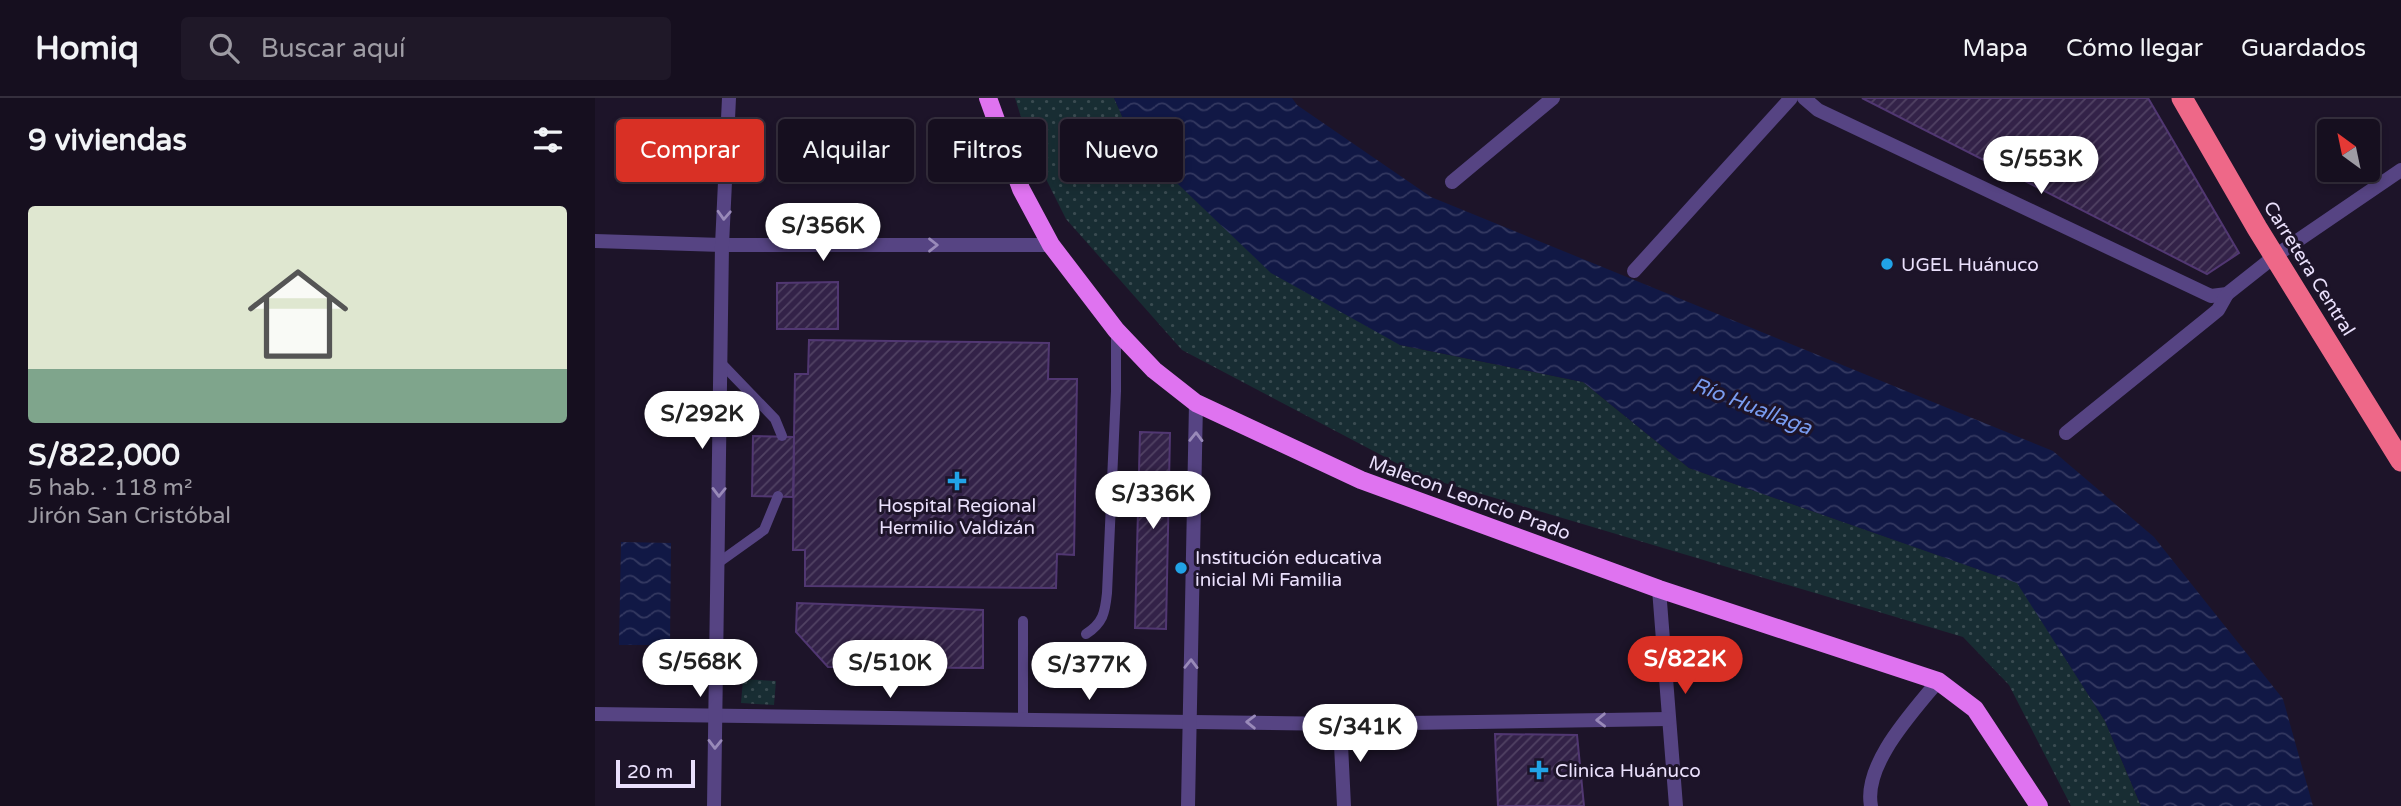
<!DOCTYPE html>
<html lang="es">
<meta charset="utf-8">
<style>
:root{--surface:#160f1f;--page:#1f1828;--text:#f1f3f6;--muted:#9e9ca4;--line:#352f3d;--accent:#d93025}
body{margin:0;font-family:"Varela Round",sans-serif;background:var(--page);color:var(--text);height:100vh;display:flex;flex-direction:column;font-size:26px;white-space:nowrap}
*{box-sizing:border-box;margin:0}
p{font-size:23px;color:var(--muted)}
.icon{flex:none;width:38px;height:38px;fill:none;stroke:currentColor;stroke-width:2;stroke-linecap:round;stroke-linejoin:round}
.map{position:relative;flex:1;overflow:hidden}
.sheet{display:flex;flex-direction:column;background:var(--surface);width:595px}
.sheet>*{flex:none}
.banner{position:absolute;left:21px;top:21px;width:665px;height:63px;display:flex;gap:14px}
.needle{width:46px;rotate:327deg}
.tools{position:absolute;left:1722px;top:21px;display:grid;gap:14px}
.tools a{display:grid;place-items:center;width:63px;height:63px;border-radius:7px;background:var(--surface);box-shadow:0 4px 10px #0003,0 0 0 2px var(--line);font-size:35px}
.scale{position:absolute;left:21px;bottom:18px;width:79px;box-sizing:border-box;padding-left:7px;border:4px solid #eae0fc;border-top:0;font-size:19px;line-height:24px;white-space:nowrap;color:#eae0fc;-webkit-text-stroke:5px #1d1429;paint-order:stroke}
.price{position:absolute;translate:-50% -60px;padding:0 16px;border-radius:24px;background:#fff;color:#222;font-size:23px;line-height:46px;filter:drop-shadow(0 2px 4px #0008)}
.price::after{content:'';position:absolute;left:50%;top:42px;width:21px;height:16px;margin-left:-10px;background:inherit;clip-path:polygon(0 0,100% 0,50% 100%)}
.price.on{background:var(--accent);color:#fff}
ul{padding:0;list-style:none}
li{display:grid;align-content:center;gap:14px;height:371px;padding:0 28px}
li span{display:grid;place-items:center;height:217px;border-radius:7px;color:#555}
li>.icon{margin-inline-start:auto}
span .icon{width:126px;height:126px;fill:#fffc;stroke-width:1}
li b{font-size:30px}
h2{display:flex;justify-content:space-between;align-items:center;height:84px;padding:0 28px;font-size:30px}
.tag{padding:0 24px;border-radius:7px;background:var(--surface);box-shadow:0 4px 10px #0003,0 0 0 2px var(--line);font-size:24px;line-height:63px}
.tag.on{background:var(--accent);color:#fff}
header{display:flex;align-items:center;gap:42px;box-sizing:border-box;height:98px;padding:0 35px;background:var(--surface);border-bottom:2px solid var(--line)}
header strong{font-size:33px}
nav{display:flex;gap:38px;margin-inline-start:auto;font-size:24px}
.search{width:490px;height:63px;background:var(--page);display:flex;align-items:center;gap:18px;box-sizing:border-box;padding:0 24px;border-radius:7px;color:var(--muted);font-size:26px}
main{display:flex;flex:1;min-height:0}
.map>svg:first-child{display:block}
.garden{fill:url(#garden-dots)}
.water{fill:url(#water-waves)}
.building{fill:url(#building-hatch);stroke:#513772;stroke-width:2}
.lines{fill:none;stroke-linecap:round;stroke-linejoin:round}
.lane{stroke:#564483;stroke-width:10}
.street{stroke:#564483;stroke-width:14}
.primary{stroke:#df73f0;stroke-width:18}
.highway{stroke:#ee6888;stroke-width:21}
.oneway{stroke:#998ab9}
.poi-dot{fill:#21a3e7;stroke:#1d1429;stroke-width:2.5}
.labels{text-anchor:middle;stroke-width:6;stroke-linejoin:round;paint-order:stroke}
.poi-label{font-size:19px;fill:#eae0fc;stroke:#1d1429;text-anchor:start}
.street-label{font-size:19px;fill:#eae0fc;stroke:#1d1429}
.water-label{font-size:21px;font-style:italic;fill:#799cf0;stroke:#1d1429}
</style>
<header>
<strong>Homiq</strong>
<div class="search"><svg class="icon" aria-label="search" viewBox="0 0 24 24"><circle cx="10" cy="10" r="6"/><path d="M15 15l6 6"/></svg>Buscar aquí</div>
<nav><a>Mapa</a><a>Cómo llegar</a><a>Guardados</a></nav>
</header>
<main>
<section class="sheet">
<h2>9 viviendas<svg class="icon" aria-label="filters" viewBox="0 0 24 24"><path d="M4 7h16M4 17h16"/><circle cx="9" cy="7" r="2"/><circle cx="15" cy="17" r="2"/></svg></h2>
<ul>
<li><span style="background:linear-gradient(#dfe7d0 75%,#7fa58c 0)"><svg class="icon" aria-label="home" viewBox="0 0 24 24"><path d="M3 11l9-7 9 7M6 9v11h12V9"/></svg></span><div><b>S/822,000</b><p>5 hab. · 118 m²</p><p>Jirón San Cristóbal</p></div></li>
</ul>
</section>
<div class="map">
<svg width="1806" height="708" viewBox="0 0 1806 708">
<defs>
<pattern id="garden-dots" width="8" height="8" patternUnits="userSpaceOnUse" patternTransform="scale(1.75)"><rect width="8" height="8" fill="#182d33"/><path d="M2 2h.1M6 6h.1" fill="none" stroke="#3a4b51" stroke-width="1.8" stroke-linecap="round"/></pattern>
<pattern id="water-waves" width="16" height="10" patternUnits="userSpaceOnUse" patternTransform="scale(1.75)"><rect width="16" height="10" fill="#111845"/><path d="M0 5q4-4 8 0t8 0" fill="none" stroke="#343961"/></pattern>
<pattern id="building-hatch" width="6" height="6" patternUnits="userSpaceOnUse" patternTransform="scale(1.75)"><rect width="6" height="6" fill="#332248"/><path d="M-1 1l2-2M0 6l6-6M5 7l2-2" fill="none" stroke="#514263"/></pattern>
</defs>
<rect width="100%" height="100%" fill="#1d1429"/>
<g class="garden">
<polygon points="420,0 519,0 538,43 805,247 988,284 1094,370 1423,485 1510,623 1546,708 1476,708 1414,587 1368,539 826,378 587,252 471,121 436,51"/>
<polygon points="148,581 181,583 179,607 146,605"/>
</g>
<g class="water">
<polygon points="519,0 697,0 702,7 836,99 1458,353 1559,439 1688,601 1718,708 1546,708 1510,623 1422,485 1094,370 988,284 805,247 676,175 538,43"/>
<polygon points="26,444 76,445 75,547 24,547"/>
</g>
<g class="building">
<polygon points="1267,0 1553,0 1644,155 1612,176"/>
<polygon points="243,184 243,231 182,231 182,185"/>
<polygon points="214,242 454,245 453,281 482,281 479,457 462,456 461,490 210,488 210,452 198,452 199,339 200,276 213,276"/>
<polygon points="545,334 575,335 571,531 540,530"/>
<polygon points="158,338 199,339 198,399 157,398"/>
<polygon points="202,505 388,512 388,570 233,569 201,534"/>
<polygon points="900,636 982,637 989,708 903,708"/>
</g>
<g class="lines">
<g class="lane">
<polyline points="126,265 180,321 187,338"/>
<polyline points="123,465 169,432 183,398"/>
<polyline points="428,523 428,621"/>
<path d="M491,536C508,525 510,515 512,495L521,293V232"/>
</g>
<g class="street">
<polyline points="1209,0 1223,12 1616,198 1632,196 1680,158 1806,72"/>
<polyline points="857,84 958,0"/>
<polyline points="0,143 127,147 456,147"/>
<polyline points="1039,173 1196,0"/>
<polyline points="1471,335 1612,221 1623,212 1632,196"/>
<polyline points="1064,491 1081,708"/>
<polyline points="0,616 745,626 1074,621"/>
<polyline points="745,626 749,708"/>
<polyline points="119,708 127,147 134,0"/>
<polyline points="593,708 601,305"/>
<path d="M1276,708C1268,666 1318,614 1343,583"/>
</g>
<polyline class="primary" points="393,0 426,91 456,147 521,232 559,272 601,305 766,382 1064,491 1343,583 1380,611 1444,708"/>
<polyline class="highway" points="1587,0 1662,130 1806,363"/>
</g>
<defs><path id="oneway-chevron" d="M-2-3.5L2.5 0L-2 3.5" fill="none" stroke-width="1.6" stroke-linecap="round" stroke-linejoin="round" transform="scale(1.75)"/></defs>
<g class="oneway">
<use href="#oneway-chevron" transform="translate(129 117) rotate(93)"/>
<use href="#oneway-chevron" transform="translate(338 147)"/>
<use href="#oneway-chevron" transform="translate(601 339) rotate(-89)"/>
<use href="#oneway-chevron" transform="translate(124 394) rotate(91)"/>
<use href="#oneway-chevron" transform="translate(596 566) rotate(-89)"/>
<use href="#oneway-chevron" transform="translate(1006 622) rotate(179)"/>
<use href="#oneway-chevron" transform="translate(656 624) rotate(-179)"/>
<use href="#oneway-chevron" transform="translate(120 646) rotate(91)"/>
</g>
<g class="poi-dot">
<circle cx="1292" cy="166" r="7"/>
<path d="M358.5 372.5h7v7h7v7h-7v7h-7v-7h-7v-7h7z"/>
<circle cx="586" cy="470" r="7"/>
<path d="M940.5 661.5h7v7h7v7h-7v7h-7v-7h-7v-7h7z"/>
</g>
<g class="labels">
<g class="poi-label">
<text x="1306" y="173">UGEL Huánuco</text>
<text x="362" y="414" text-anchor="middle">Hospital Regional<tspan x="362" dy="22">Hermilio Valdizán</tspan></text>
<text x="600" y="466">Institución educativa<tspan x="600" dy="22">inicial Mi Familia</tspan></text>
<text x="960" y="679">Clinica Huánuco</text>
</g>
<g class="street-label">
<text transform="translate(1715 170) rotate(58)" y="7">Carretera Central</text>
<text transform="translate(875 399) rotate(20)" y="7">Malecon Leoncio Prado</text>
</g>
<g class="water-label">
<text transform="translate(1157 308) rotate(21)" y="7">Río Huallaga</text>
</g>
</g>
</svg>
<div class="tools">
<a><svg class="needle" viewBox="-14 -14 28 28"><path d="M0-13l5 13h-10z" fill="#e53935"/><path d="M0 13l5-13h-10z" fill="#9e9ca4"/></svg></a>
</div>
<div class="scale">20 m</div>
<b class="price" style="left:1446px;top:98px">S/553K</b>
<b class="price" style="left:228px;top:165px">S/356K</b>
<b class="price" style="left:107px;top:353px">S/292K</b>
<b class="price" style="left:558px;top:433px">S/336K</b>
<b class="price on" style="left:1090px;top:598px">S/822K</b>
<b class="price" style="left:105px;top:601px">S/568K</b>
<b class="price" style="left:295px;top:602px">S/510K</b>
<b class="price" style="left:494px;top:604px">S/377K</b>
<b class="price" style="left:765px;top:666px">S/341K</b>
<div class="banner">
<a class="tag on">Comprar</a>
<a class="tag">Alquilar</a>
<a class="tag">Filtros</a>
<a class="tag">Nuevo</a>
</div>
</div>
</main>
